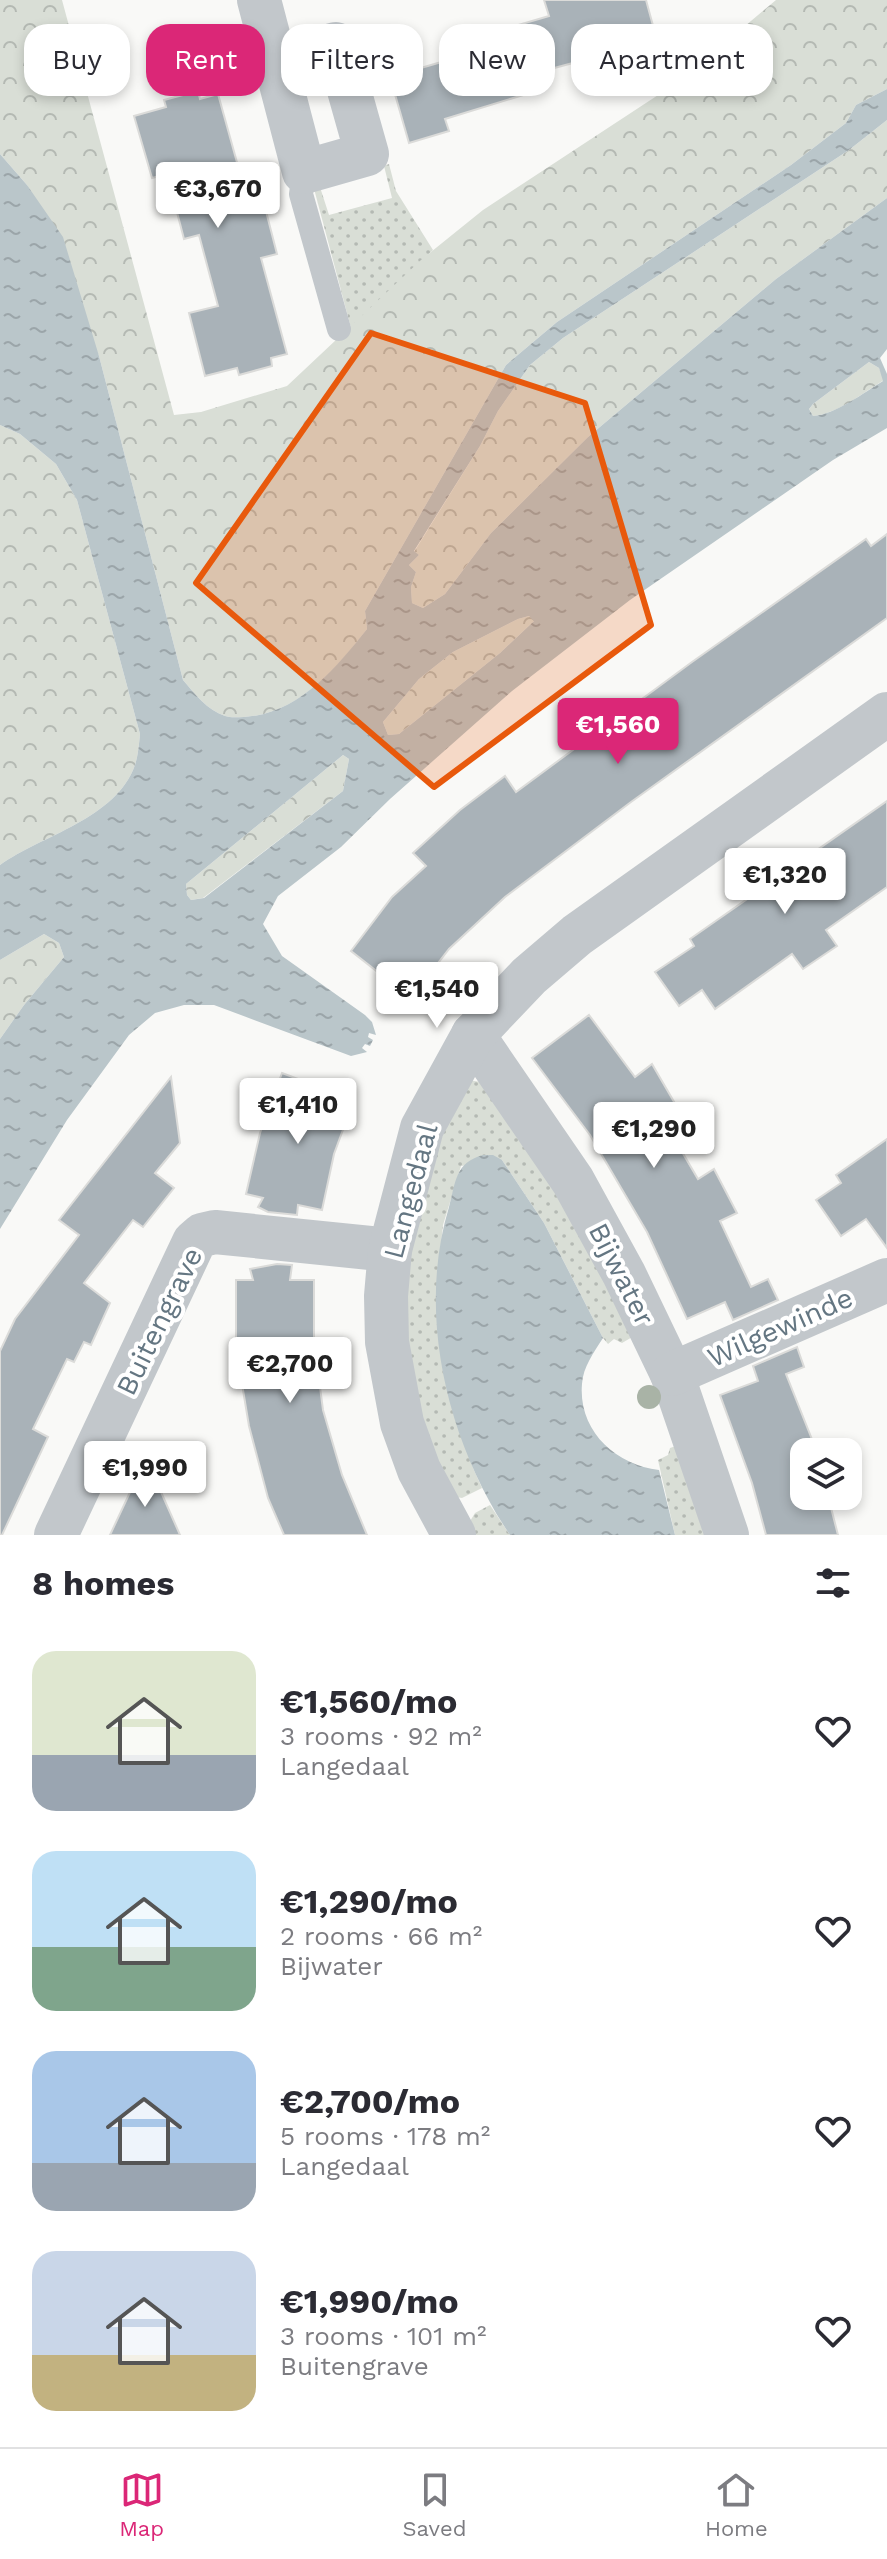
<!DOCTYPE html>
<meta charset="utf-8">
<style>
:root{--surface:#fff;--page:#f7f7f7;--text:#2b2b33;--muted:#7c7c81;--line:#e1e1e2;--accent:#db2777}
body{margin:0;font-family:"Work Sans",sans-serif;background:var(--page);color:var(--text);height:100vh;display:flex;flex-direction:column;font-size:30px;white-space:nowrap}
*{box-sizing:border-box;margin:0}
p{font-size:26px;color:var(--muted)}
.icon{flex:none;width:44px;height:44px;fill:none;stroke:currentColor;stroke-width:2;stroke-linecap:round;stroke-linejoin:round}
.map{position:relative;height:1535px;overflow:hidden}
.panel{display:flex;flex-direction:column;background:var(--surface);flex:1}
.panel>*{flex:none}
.top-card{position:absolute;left:24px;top:24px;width:840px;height:72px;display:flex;gap:16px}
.buttons{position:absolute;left:790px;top:1438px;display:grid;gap:16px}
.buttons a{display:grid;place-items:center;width:72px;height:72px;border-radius:16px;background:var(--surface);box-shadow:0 4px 12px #0003;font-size:40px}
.price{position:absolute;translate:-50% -68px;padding:0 18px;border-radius:8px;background:#fff;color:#222;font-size:26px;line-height:52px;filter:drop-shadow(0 2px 4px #0008)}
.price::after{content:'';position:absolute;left:50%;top:48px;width:24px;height:18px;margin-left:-12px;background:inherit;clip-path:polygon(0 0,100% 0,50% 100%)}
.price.current{background:var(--accent);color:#fff}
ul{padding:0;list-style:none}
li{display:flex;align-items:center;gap:24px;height:200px;padding:0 32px}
li span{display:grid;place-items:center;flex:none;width:224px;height:160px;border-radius:24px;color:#555}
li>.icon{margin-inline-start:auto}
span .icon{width:96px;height:96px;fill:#fffc;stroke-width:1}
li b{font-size:34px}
h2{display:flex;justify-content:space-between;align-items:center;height:96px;padding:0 32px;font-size:34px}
.chip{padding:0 28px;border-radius:24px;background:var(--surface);box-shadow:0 4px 12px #0003;font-size:28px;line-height:72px}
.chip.current{background:var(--accent);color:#fff}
.tab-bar{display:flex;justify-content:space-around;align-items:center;height:112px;border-top:2px solid var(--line);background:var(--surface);font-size:22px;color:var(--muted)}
.tab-bar a{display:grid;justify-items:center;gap:4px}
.tab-bar .current{color:var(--accent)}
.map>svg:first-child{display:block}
.grass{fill:url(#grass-dots)}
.forest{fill:url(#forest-crowns)}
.water{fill:url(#water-ripples);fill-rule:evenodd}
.building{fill:#a9b2b8;stroke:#dbdbd9;stroke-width:2}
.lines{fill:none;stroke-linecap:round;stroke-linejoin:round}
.lane{stroke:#c2c7cb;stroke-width:24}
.street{stroke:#c2c7cb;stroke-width:44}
.tree{fill:#a9b3a6}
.marked{fill:#e8590c;fill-opacity:0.2;stroke:#e8590c;stroke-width:6;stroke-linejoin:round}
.labels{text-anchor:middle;stroke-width:8;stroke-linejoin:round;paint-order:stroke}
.street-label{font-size:28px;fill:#647682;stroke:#fff}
</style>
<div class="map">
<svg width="887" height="1535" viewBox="0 0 887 1535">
<defs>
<pattern id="grass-dots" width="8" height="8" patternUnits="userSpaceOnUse" patternTransform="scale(2)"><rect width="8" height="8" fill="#d9ded6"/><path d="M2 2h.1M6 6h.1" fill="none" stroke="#b4b9b3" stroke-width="1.8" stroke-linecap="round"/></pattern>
<pattern id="forest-crowns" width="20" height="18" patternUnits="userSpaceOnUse" patternTransform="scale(2)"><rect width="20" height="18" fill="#d9ded6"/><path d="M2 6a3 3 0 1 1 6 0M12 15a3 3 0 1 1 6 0" fill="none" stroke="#b4b9b3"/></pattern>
<pattern id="water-ripples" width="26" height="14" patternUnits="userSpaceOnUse" patternTransform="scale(2)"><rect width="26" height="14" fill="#bac6ca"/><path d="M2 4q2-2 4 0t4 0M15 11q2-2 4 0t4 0" fill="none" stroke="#9ba5a9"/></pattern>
</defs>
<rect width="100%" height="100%" fill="#f9f9f7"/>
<g class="grass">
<polygon points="389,164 396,191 433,250 351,328 313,185 319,184 329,215 392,198 384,166"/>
<polygon points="468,1080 481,1082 554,1182 634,1336 622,1343 614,1339 608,1344 603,1338 544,1223 502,1160 461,1166 443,1225 437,1283 473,1468 482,1488 462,1498 450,1496 426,1445 407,1364 402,1294 439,1127"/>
<polygon points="682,1444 708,1535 675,1535 658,1460 668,1455 670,1448"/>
<polygon points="490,1505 510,1535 473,1535 467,1526 475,1513"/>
</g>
<g class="forest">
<path d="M0,0H62L174,415L201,412L287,386L421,260L483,210L681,80L776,0H887V89L856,105L846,123L791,165L557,322L506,365L365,611L367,629C336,669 298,714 244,717C238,717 231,718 225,716C207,710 195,694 183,680L99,356L27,185L0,154Z"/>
<polygon points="887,120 887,198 776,279 588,437 491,533 445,594 423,608 412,603 411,587 416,572 409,565 419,555 414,552 480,446 498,411 530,365 563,338 849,150"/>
<path d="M869,362L879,368L884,380C863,393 837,414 813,416L809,409L813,404Z"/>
<path d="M0,425L20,434L56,464L77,500L140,734C139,744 138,756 135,765C116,819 42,835 0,865Z"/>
<polygon points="529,616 535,620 500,653 399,734 388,735 383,722 419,679 453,652 518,619"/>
<polygon points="343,755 349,759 343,791 203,898 191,900 187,895 186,884"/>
<polygon points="44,934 59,943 64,957 24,1005 0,1039 0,960"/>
</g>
<g class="water">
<path d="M887,89V120L849,150L563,338L530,365L498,411L480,446L414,551L419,555L409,565L416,572L411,587L412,603L423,608L445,594L491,533L588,437L776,279L887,198V349L880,358L887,374V428L833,460L630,600L512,691L390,799L341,847L278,896L263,924L282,956L365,1015L372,1022L376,1035L369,1033L368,1037L373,1040L370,1046L365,1044L362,1048L367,1052L351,1056L214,1005H184L155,1013L129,1035L67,1120L0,1229V1039L24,1005L64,957L59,943L44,934L0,960V865C42,835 116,819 135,765C138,756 139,744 140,734L77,500L56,464L20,434L0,425V154L27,185L63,237L99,356L183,680C195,694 207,710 225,716C231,718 238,717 244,717C298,714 335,669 367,629L365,611L506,365L557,322L791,165L846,123L856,105ZM869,362L879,368L883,381C865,392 834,415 813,416L809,409L813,404ZM529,616L534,621L500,653L399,734L388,735L383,722L419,679L453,652L518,619ZM343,755L349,759L343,791L204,898L191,900L187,895L186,884Z"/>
<path d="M483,1155H493L502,1160L544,1223L603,1338C594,1352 583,1367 582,1384C578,1430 615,1465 659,1470L675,1535H510C448,1443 416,1315 449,1207C456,1181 455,1163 483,1155Z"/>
</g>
<g class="building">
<polygon points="544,0 646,0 658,44 620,54 618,51 528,75 533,92 445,119 449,131 409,143 390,77 479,51 474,38 549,16"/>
<polygon points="198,91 200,99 218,94 243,184 258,180 277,254 261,258 287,354 271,358 272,366 239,375 237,368 205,376 189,313 218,306 199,235 184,239 167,174 152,178 134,116 166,107 164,100"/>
<polygon points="887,534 887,618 631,802 505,897 449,949 411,998 351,951 392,897 426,866 413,853 460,810 505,776 516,792 692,662 866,539 871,546"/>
<polygon points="887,801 887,887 826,930 837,946 803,969 792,954 715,1009 702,990 679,1006 655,972 694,946 690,939"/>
<polygon points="589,1015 635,1077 652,1064 677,1107 661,1116 698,1179 714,1169 737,1213 720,1221 751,1287 768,1279 778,1300 733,1320 725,1302 687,1319 647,1232 590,1135 532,1058"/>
<polygon points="282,1073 354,1100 334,1154 322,1210 298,1205 297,1215 268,1212 258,1207 263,1198 246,1194 260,1133"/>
<polygon points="171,1077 180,1143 155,1173 174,1188 143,1227 133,1220 84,1283 110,1303 91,1345 84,1342 74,1362 67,1359 33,1429 48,1437 2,1535 0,1535 0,1351 15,1319 79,1235 59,1220"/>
<polygon points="887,1139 887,1248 866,1219 841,1236 816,1200 841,1183 836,1175"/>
<polygon points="277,1264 292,1265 290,1280 314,1280 314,1341 323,1410 342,1475 367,1535 284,1535 268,1498 249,1426 236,1348 236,1280 253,1280 250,1269"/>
<polygon points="797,1347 804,1367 786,1374 817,1452 804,1452 804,1496 828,1496 838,1535 766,1535 752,1483 720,1395 758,1381 753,1366"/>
<polygon points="146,1458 180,1535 110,1535"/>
</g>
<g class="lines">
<polyline class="lane" points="304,172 301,194 339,329"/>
<g class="street">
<polyline points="259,0 304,172 367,154 336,44 275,61"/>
<polyline points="473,1035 573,1181 624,1274 672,1374 727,1535"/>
<polyline points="672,1374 887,1280"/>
<polyline points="56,1535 194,1242 202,1235 215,1232 390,1250"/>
<polyline points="454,1535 419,1470 402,1423 387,1342 386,1296 390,1250 422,1128 473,1035 529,976 577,935 887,714"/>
</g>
</g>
<circle class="tree" cx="649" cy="1397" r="12"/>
<path class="marked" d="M371,333L585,403L651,625L434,787L196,583Z"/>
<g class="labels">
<g class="street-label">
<text transform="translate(410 1191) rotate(-75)" y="10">Langedaal</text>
<text transform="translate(622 1274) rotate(63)" y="10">Bijwater</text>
<text transform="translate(159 1321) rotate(-64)" y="10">Buitengrave</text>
<text transform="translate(780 1327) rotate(-24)" y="10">Wilgewinde</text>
</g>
</g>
</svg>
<div class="buttons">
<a><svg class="icon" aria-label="layers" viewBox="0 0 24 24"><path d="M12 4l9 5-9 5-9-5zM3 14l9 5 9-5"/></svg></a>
</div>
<b class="price" style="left:218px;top:230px">€3,670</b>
<b class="price current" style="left:618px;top:766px">€1,560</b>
<b class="price" style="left:785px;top:916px">€1,320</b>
<b class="price" style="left:437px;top:1030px">€1,540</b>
<b class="price" style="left:298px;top:1146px">€1,410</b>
<b class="price" style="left:654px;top:1170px">€1,290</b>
<b class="price" style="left:290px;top:1405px">€2,700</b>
<b class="price" style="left:145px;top:1509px">€1,990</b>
<div class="top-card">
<a class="chip">Buy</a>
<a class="chip current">Rent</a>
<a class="chip">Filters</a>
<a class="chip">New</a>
<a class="chip">Apartment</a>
</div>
</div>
<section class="panel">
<h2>8 homes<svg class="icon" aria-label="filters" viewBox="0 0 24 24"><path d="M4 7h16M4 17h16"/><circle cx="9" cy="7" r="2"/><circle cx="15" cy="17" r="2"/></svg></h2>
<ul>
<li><span style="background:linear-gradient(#dfe7d0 65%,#9aa5b1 0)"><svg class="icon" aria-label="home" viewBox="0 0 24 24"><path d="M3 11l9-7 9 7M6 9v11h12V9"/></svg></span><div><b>€1,560/mo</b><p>3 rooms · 92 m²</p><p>Langedaal</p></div><svg class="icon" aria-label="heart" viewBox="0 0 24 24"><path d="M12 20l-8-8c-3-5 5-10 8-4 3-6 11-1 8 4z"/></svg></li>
<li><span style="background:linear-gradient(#bfe0f5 60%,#7fa58c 0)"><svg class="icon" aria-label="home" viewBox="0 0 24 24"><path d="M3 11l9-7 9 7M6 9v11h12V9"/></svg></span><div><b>€1,290/mo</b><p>2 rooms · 66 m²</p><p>Bijwater</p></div><svg class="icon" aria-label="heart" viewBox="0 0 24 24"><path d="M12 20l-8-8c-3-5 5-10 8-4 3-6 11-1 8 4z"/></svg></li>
<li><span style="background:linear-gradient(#a9c7e8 70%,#9aa5b1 0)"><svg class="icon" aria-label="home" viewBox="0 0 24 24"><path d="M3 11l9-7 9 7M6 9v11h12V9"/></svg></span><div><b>€2,700/mo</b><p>5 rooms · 178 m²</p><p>Langedaal</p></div><svg class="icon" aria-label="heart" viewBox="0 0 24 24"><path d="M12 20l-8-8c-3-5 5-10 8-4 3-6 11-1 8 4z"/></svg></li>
<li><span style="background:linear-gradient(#c9d6e8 65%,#c2b280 0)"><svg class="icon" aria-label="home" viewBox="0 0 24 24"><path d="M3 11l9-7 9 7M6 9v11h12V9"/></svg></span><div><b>€1,990/mo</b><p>3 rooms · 101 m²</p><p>Buitengrave</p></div><svg class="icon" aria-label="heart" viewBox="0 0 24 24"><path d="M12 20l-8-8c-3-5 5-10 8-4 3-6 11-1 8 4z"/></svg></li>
</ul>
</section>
<nav class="tab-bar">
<a class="current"><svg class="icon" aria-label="map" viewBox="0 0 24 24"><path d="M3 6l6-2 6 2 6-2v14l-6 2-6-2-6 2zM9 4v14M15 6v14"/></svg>Map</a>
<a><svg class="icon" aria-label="saved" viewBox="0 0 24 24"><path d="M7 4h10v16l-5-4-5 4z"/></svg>Saved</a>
<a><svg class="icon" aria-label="home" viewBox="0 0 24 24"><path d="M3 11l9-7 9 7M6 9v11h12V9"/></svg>Home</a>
</nav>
